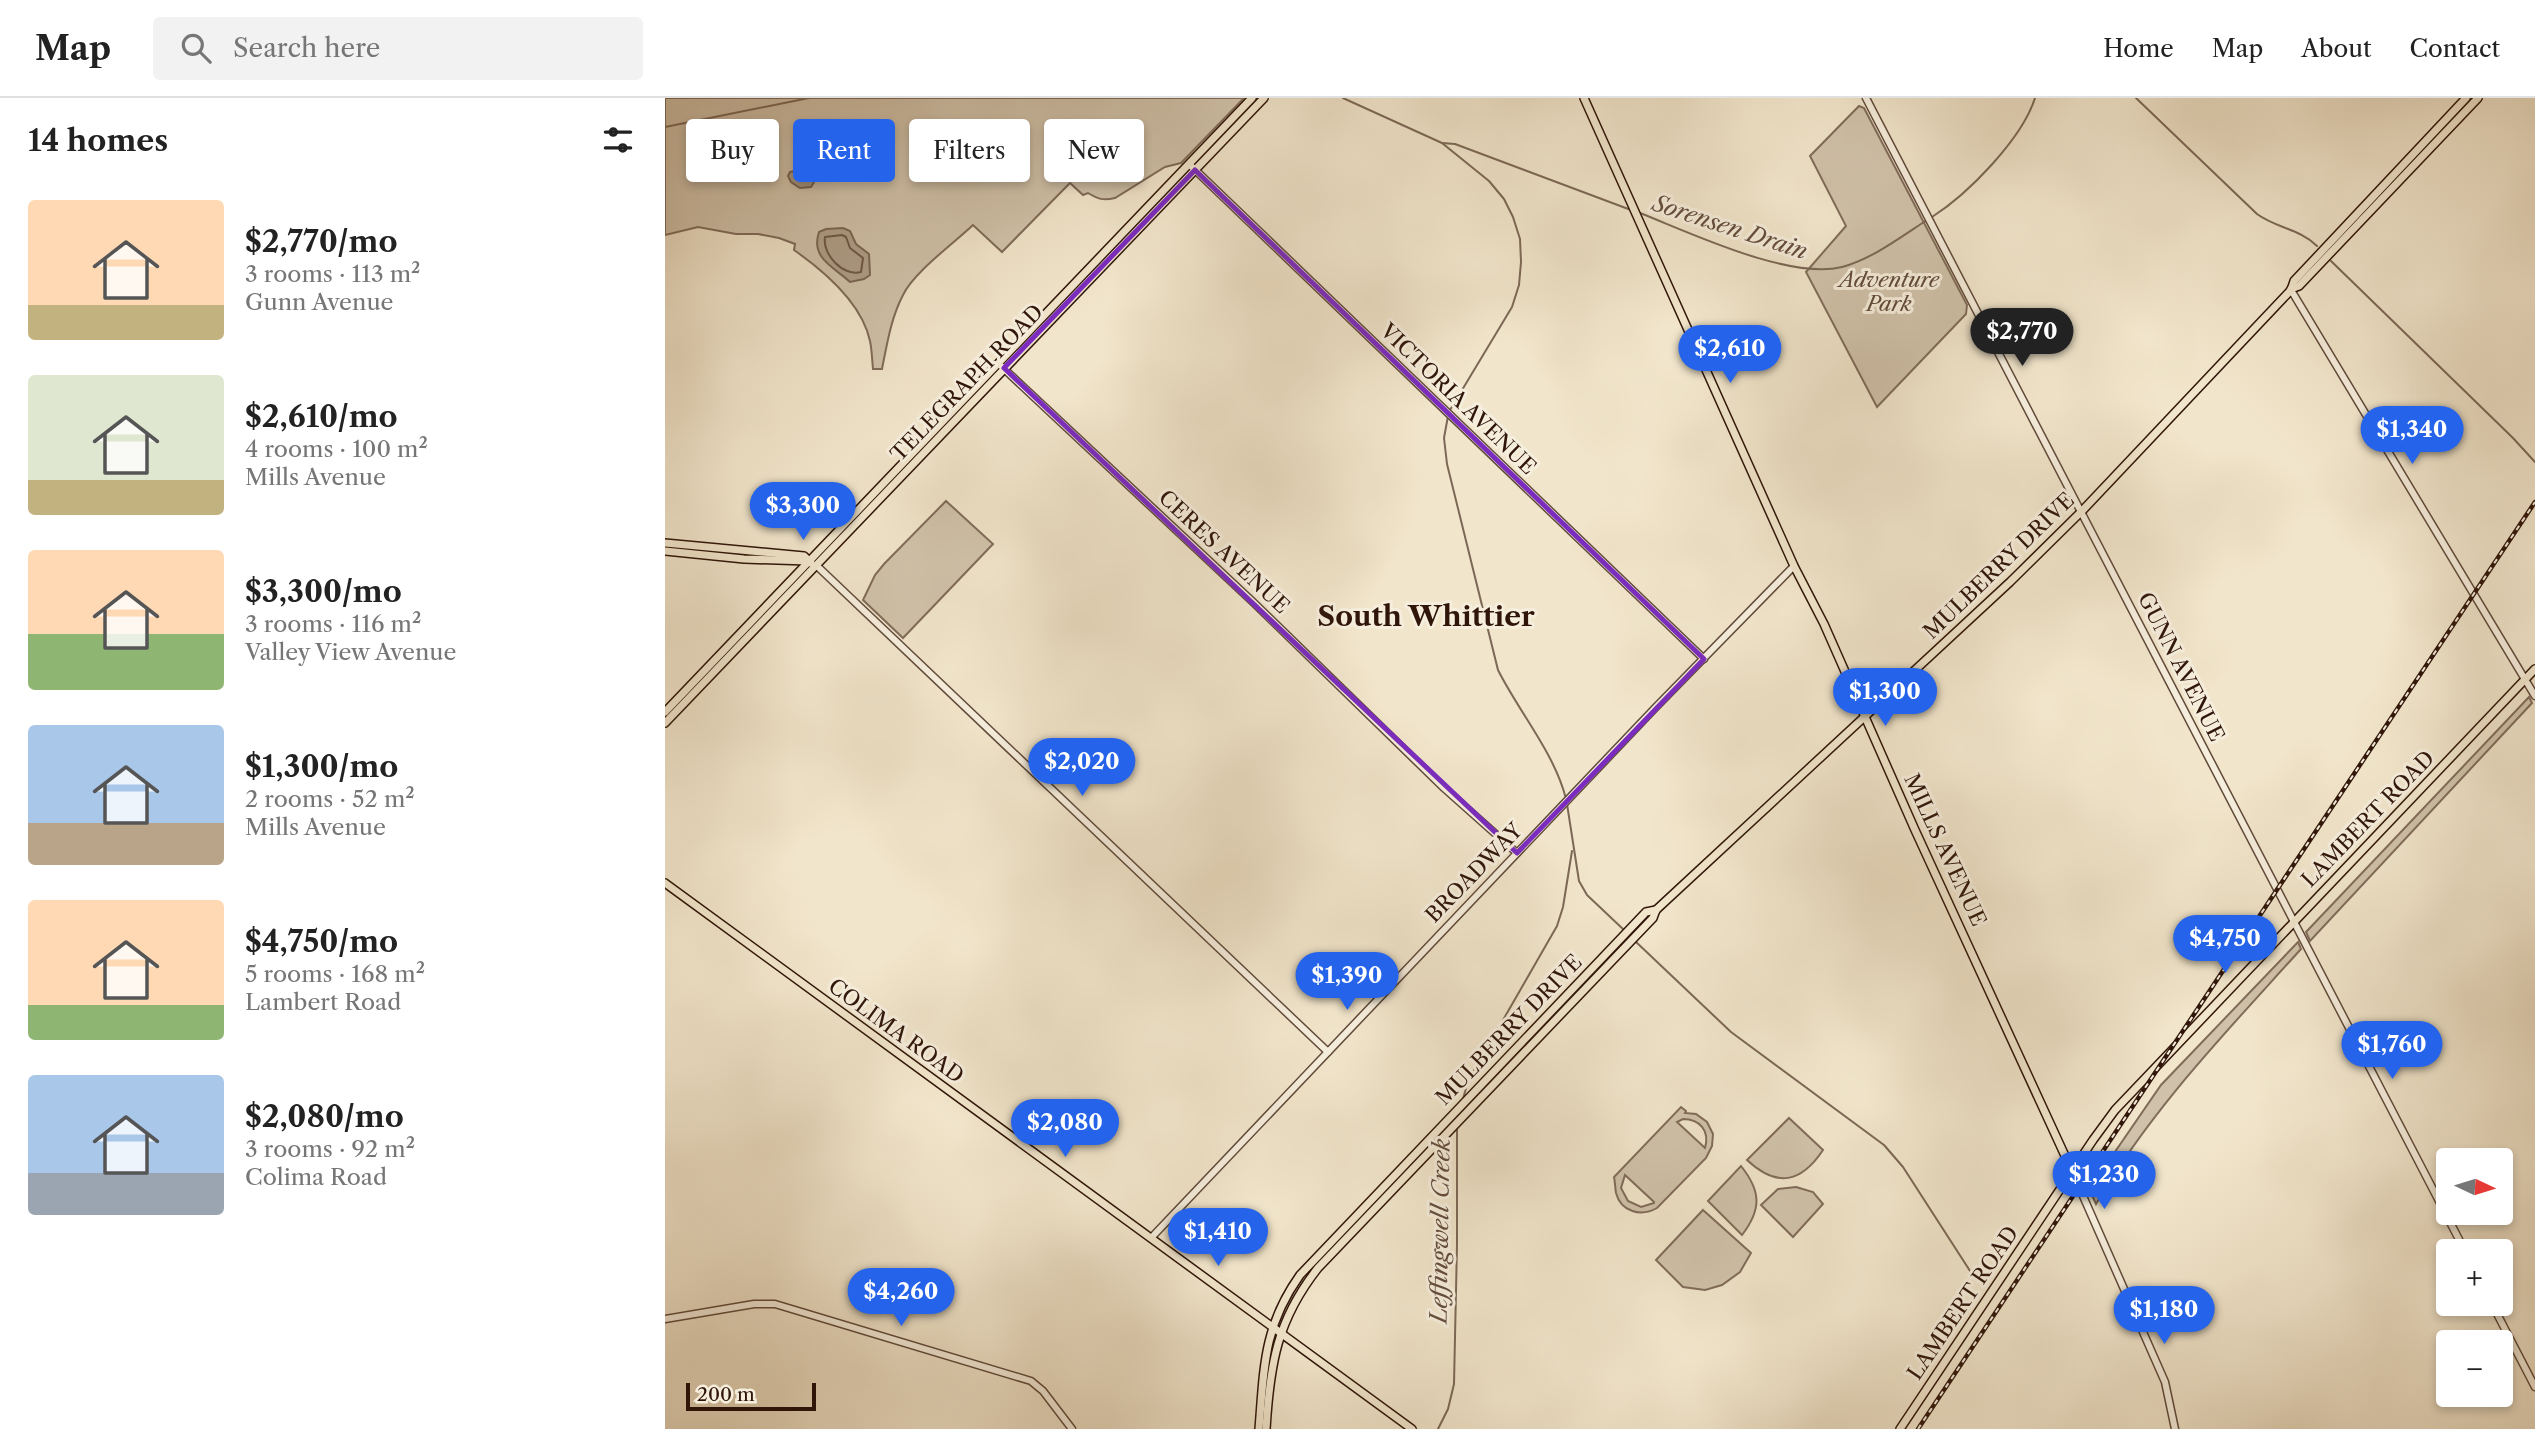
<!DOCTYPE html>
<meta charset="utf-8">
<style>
:root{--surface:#fff;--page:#f2f2f2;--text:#222;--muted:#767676;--line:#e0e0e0;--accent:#2563eb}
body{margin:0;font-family:"Libre Caslon Text",serif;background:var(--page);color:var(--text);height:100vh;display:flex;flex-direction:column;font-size:26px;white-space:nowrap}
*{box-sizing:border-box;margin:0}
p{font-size:23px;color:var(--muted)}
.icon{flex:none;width:38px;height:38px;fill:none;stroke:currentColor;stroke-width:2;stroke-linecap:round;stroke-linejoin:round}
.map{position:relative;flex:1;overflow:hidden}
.drawer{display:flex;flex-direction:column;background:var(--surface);width:665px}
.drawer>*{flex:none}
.top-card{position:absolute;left:21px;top:21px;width:665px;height:63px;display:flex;gap:14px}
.needle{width:46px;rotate:94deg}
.fabs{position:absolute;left:1771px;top:1050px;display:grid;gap:14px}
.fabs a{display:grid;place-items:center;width:77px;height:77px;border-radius:7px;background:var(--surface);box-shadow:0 4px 10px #0003;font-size:35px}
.scale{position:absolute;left:21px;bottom:18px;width:130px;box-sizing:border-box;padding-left:7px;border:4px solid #301609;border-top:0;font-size:19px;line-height:24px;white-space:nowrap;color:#301609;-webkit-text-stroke:5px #f6eedd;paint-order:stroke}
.price{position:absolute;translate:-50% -60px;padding:0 16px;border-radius:24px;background:var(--accent);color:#fff;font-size:23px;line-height:46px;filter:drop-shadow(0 2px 4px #0008)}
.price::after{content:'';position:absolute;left:50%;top:42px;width:21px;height:16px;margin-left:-10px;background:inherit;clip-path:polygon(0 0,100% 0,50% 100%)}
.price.selected{background:#222;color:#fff}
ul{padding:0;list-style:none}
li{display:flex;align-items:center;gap:21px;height:175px;padding:0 28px}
li span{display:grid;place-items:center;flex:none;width:196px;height:140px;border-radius:7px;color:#555}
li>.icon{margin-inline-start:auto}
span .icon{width:84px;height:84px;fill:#fffc;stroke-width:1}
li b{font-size:30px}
h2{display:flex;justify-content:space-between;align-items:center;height:84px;padding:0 28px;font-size:30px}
.pill{padding:0 24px;border-radius:7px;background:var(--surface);box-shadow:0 4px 10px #0003;font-size:24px;line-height:63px}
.pill.selected{background:var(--accent);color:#fff}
header{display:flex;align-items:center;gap:42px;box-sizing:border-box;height:98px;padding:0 35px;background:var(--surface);border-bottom:2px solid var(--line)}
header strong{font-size:33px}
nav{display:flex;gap:38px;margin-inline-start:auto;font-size:24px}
.search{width:490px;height:63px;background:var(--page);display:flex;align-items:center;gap:18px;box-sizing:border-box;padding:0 24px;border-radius:7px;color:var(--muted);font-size:26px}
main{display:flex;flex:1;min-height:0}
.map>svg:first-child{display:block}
.green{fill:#d0c2aa;stroke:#806c5a;stroke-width:2;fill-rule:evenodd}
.water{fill:#af9f89;stroke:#7c6856;stroke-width:2}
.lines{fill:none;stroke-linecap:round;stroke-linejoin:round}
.shore{stroke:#705a49;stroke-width:2}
.stream{stroke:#7c6856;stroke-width:2}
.minor-casing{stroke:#604a3a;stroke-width:9}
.major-casing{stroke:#301609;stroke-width:10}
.minor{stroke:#f6eedd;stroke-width:6}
.major{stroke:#f1e5cb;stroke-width:7}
.rail-casing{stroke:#301609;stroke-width:4.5}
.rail{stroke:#f6eedd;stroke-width:2;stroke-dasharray:5;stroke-linecap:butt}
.marked{fill:none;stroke:#7b2cbf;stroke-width:5;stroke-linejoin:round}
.labels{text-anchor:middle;stroke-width:6;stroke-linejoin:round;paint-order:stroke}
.park-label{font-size:21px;font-style:italic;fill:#604a39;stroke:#f6eedd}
.street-label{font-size:21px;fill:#301609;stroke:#f6eedd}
.water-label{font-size:23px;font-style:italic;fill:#634d3c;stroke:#f6eedd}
.district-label{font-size:28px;font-weight:bold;fill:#301609;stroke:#f6eedd}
</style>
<header>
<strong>Map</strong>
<div class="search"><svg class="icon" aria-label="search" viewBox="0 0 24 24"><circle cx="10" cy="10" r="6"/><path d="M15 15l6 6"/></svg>Search here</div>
<nav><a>Home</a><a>Map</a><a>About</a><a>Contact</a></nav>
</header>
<main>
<section class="drawer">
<h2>14 homes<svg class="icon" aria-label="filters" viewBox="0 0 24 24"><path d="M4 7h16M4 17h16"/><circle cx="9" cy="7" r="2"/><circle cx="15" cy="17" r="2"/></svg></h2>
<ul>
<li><span style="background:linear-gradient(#ffd9b3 75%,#c2b280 0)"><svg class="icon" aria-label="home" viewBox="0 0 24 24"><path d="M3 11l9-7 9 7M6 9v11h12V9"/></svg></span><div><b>$2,770/mo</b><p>3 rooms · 113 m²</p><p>Gunn Avenue</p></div></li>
<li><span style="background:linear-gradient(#dfe7d0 75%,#c2b280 0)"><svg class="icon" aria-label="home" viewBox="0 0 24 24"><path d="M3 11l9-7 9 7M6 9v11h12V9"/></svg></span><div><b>$2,610/mo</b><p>4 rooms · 100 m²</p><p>Mills Avenue</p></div></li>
<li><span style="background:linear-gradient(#ffd9b3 60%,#8fb573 0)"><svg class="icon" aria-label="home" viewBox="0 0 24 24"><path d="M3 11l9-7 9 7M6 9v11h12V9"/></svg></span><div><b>$3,300/mo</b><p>3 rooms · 116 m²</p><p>Valley View Avenue</p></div></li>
<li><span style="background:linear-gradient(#a9c7e8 70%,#b9a48a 0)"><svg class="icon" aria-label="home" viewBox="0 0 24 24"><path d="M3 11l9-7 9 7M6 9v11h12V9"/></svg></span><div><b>$1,300/mo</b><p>2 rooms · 52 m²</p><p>Mills Avenue</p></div></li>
<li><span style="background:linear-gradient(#ffd9b3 75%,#8fb573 0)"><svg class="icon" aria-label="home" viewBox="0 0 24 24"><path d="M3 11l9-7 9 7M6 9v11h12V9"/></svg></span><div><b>$4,750/mo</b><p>5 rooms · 168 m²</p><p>Lambert Road</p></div></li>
<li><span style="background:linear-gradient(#a9c7e8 70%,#9aa5b1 0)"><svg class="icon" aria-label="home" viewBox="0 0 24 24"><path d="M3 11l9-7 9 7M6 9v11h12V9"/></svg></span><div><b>$2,080/mo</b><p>3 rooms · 92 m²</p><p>Colima Road</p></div></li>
</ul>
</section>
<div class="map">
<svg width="1870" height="1331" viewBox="0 0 1870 1331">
<rect width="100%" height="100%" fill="#f1e5cb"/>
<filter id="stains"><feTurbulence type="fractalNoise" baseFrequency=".00286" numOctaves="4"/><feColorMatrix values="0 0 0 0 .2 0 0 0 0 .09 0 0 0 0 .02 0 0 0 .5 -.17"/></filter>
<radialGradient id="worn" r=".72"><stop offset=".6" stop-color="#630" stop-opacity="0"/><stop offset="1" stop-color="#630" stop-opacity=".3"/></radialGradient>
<g class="green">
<path d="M0,0H579L516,65L500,69L450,100C438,103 433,101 423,95L418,97L405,85L337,154L308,127C288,146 249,174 238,197C226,220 222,246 217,271H208C207,262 207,252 205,243C197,206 159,173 129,152L130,146L114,140L93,136H71L33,129L0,137Z"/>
<polygon points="1194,8 1199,10 1302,207 1301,216 1212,309 1141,174 1181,128 1145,58"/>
<polygon points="281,403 328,446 238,540 198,502 210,477 219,466"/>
<polygon points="1864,599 1867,605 1645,843 1641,834"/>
<path d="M1633,844L1636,851C1563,932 1486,1011 1431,1106L1425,1093L1432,1080L1496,987Z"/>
<path d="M1016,1009L1021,1013L1020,1015L1031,1016L1042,1024L1048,1036L1047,1048L1041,1060L992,1110C976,1119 956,1114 951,1095C950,1089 950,1083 949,1079ZM1018,1021C1035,1021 1045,1033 1040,1050L1012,1024ZM960,1077L989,1104V1105L976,1109L963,1103L956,1090Z"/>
<path d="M1124,1020L1158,1052C1136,1085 1112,1090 1082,1062Z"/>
<path d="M1076,1068C1096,1093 1097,1111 1077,1137L1043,1103Z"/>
<polygon points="1131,1089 1148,1094 1158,1106 1128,1139 1096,1107 1113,1091"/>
<polygon points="1038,1112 1086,1155 1075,1174 1057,1187 1040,1192 1018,1189 991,1162"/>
</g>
<g class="water">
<polygon points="145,70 149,84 146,89 135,90 126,84 123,78 125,74"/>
<path d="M178,130L185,133L191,146L204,156L205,177L199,181L185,184C169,169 145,160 154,134L161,131Z"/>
</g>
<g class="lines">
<path class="shore" d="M177,137L181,139L185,150L198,160L196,174C178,179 157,156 160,139Z"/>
<g class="stream">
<polyline points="678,0 777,45 824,83 839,101 848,119 855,141 856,164 854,187 847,209 785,312"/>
<path d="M1471,0L1592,116C1611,130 1635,131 1652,148"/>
<polyline points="0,29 144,0"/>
<polyline points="777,45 790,46 966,112"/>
<path d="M975,115C1026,135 1124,182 1177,169C1207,161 1236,139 1262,122"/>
<path d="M1267,119C1303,96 1357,41 1370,0"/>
<polyline points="1666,163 1848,340 1870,364"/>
<path d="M783,318L779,340L782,366L833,572C854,614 890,656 901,701"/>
<polyline points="902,706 914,783 922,797 959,832"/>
<polyline points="970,843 1066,934 1219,1047 1238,1069 1307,1176"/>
<polyline points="798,1001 803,983 892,828 898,809 907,753"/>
<polyline points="773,1331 783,1311 789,1286 792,1147 792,1031"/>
</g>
<g class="minor-casing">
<g id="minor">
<polyline points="1201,0 1800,1153"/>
<polyline points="524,66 1039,561"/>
<polyline points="1626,192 1870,598"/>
<polyline points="337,269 588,504 779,690 852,755"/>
<polyline points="152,468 663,954"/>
<polyline points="1407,1073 1500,1284 1510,1331"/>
<polyline points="487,1139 991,609 1129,468"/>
<polyline points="1827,1206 1870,1289"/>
<polyline points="0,1221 89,1206 110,1206 366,1283 378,1293 407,1331"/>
</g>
</g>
<g class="major-casing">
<g id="major">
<polyline points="919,0 1129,468 1159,526 1250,732 1407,1073"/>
<polyline points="1626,191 1634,188 1813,0"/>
<polyline points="0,445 139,458 146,465"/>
<polyline points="0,453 79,461 143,463"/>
<polyline points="0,614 587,0"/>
<polyline points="0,625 599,0"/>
<polyline points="0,785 747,1331"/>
<path d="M594,1331C599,1270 598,1229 635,1177L981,814L991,812"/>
<path d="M601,1331C605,1266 612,1222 653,1170L988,820L991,812L1345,484L1417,413L1626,192L1629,183L1801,0"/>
<polyline points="1235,1331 1428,1042 1450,1012 1870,571"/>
</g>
</g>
<use href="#minor" class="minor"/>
<use href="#major" class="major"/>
<g class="rail-casing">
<polyline id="rail" points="1253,1331 1870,404"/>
</g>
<use href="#rail" class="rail"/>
</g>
<path class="marked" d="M530,72L1039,561L852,755L339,270Z"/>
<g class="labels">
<g class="park-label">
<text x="1224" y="189">Adventure<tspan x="1224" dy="24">Park</tspan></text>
</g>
<g class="street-label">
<text transform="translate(302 285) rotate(-46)" y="7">TELEGRAPH ROAD</text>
<text transform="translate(793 301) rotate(44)" y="7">VICTORIA AVENUE</text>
<text transform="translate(559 454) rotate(43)" y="7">CERES AVENUE</text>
<text transform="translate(1334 468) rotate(-44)" y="7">MULBERRY DRIVE</text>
<text transform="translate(1516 569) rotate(63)" y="7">GUNN AVENUE</text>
<text transform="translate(1703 721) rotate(-46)" y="7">LAMBERT ROAD</text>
<text transform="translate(1280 752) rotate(65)" y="7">MILLS AVENUE</text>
<text transform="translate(809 775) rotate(-46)" y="7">BROADWAY</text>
<text transform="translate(844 932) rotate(-46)" y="7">MULBERRY DRIVE</text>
<text transform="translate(231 933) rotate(36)" y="7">COLIMA ROAD</text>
<text transform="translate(1298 1205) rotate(-56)" y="7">LAMBERT ROAD</text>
</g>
<g class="water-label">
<text transform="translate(1065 129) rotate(18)" y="8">Sorensen Drain</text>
<text transform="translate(775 1133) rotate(-89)" y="8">Leffingwell Creek</text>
</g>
<g class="district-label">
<text x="761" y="528">South Whittier</text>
</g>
</g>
<rect width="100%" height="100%" filter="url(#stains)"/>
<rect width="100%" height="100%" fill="url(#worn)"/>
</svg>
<div class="fabs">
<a><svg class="needle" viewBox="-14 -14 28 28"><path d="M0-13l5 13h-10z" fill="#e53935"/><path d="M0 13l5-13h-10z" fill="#767676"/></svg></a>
<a>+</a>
<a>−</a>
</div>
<div class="scale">200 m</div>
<b class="price selected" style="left:1357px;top:270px">$2,770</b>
<b class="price" style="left:1065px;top:287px">$2,610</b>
<b class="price" style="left:1747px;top:368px">$1,340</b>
<b class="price" style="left:138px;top:444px">$3,300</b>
<b class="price" style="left:1220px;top:630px">$1,300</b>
<b class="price" style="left:417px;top:700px">$2,020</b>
<b class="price" style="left:1560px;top:877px">$4,750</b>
<b class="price" style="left:682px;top:914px">$1,390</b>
<b class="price" style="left:1727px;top:983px">$1,760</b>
<b class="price" style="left:400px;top:1061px">$2,080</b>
<b class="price" style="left:1439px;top:1113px">$1,230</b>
<b class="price" style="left:553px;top:1170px">$1,410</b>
<b class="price" style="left:236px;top:1230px">$4,260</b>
<b class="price" style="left:1499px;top:1248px">$1,180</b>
<div class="top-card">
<a class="pill">Buy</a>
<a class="pill selected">Rent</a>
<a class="pill">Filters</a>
<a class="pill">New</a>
</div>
</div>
</main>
